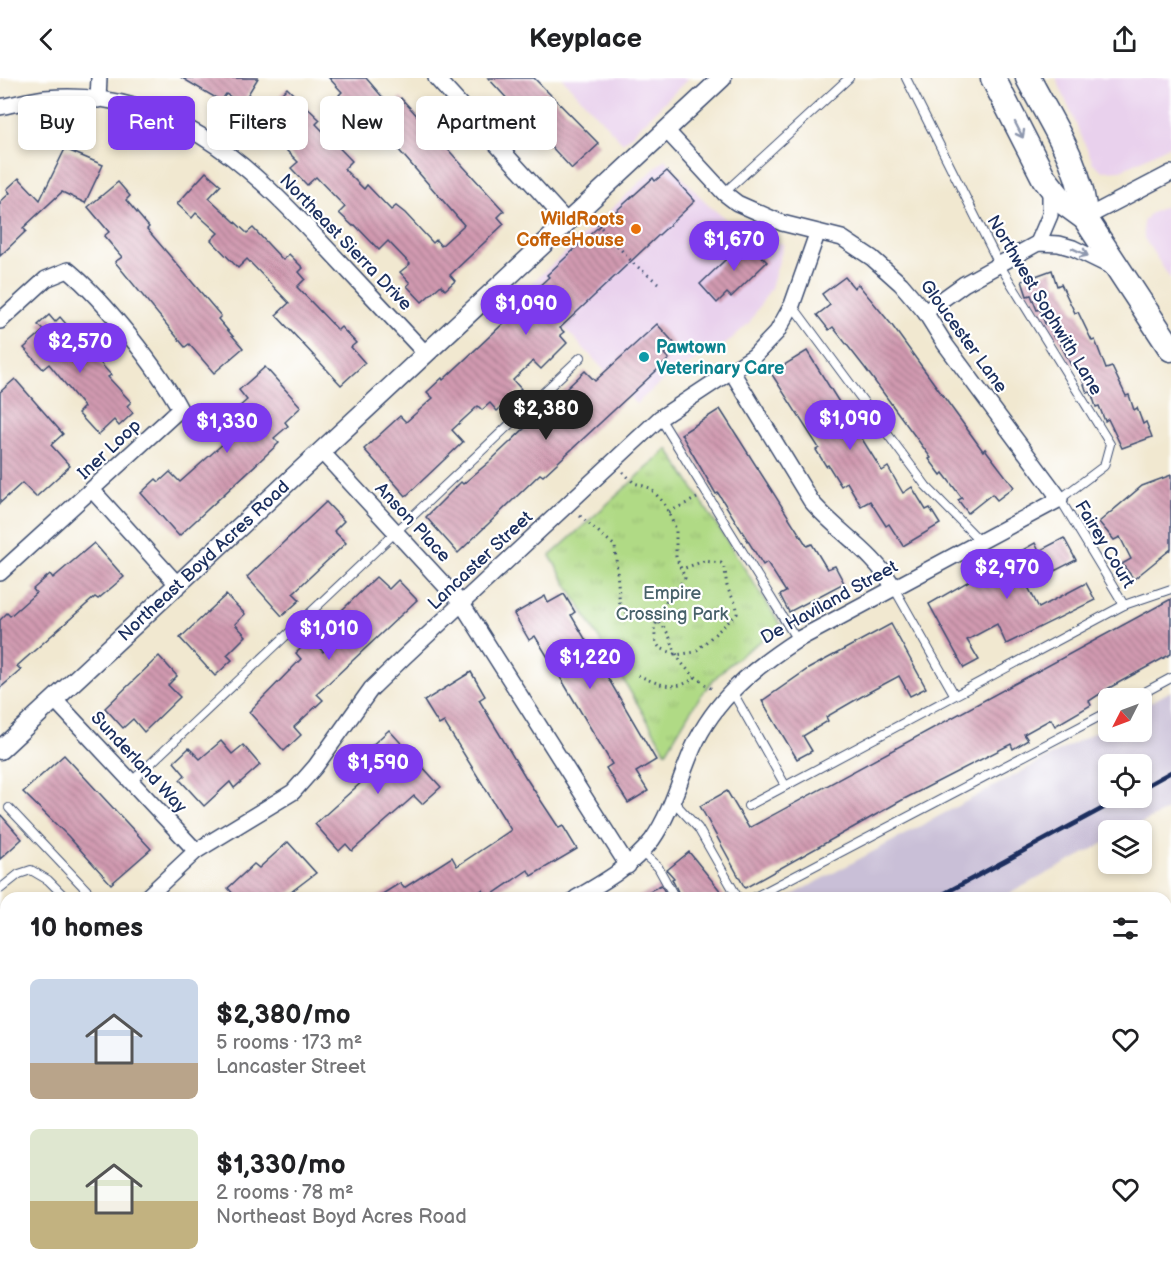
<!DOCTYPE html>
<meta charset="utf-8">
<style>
:root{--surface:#fff;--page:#f2f2f2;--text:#202124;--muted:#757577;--accent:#7c3aed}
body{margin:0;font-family:"Balsamiq Sans",sans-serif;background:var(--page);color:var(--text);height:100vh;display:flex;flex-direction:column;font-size:22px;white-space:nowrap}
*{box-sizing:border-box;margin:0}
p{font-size:20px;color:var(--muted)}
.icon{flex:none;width:33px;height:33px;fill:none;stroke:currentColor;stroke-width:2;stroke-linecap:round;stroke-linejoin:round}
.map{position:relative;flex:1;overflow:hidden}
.panel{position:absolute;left:0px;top:814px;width:1172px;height:386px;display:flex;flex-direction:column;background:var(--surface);border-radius:18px 18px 0 0;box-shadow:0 3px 9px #0003}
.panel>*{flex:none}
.top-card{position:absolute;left:18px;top:18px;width:600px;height:54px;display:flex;gap:12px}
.needle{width:39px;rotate:228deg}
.buttons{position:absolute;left:1098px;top:610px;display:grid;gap:12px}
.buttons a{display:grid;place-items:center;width:54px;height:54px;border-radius:9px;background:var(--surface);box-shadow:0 3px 9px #0003;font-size:30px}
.price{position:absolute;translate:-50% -51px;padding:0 14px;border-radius:21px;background:var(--accent);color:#fff;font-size:20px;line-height:39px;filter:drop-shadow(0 2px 3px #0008)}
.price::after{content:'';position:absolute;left:50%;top:36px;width:18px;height:14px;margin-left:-9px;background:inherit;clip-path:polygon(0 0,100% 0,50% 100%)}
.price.active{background:#222;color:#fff}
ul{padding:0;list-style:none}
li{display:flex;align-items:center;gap:18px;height:150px;padding:0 30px}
li span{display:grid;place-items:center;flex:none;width:168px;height:120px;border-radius:9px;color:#555}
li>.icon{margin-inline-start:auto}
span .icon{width:72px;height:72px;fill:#fffc;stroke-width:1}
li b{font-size:26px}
h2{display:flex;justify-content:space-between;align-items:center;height:72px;padding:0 30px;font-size:26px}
.chip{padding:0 21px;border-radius:9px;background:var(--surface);box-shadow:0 3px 9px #0003;font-size:21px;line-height:54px}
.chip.active{background:var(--accent);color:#fff}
header{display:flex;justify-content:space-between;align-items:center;height:78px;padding:0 30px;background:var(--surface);font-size:27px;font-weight:700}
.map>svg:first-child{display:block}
.built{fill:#e9d1ed}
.railway{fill:#c9bfd7;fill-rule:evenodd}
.grass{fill:url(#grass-dots);stroke:#668472;stroke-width:1.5}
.park{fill:url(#park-tufts);stroke:#668472;stroke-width:1.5}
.building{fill:url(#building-back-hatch)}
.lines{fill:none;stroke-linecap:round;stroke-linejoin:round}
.service-casing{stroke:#3b4b6f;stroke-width:10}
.minor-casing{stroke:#3b4b6f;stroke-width:18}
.tertiary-casing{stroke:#3b4b6f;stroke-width:21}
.trunk-casing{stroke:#3b4b6f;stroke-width:27}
.path{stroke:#3b4b6f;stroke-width:3;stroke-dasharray:1.5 4.5;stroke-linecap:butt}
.service{stroke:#fff;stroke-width:8}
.minor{stroke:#fff;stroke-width:15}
.tertiary{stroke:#fff;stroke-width:18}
.trunk{stroke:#fff;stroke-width:24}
.rail{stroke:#1b2f5e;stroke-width:4.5}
.oneway{stroke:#8d97ae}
.food-dot{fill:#e8710a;stroke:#fff;stroke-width:2}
.culture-dot{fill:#0f9aa8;stroke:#fff;stroke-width:2}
.labels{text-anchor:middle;stroke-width:4.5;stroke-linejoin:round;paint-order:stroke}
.food-label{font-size:18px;font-weight:bold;fill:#c56008;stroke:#fff;text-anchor:end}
.street-label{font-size:18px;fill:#1b2f5e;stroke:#fff}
.culture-label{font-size:18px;font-weight:bold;fill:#0d838f;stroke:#fff;text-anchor:start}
.park-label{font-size:18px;fill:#48626a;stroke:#fff}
</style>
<header><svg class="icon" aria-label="back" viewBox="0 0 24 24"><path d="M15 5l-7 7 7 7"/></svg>Keyplace<svg class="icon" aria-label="share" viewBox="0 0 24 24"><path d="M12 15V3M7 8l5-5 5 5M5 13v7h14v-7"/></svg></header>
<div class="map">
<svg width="1171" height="1199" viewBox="0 0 1171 1199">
<defs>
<pattern id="grass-dots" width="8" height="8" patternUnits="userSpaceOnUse" patternTransform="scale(1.5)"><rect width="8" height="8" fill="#b0da85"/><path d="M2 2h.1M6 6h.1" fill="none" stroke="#97bb75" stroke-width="1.8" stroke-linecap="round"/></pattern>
<pattern id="park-tufts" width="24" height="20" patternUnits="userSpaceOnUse" patternTransform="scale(1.5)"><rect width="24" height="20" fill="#b0da85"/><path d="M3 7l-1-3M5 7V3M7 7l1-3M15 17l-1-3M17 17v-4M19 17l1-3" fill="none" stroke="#97bb75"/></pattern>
<pattern id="building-back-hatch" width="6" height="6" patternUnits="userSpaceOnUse" patternTransform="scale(1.5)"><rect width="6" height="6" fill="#d19ab0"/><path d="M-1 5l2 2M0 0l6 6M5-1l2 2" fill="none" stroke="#a97e92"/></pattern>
</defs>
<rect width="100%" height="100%" fill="#fff"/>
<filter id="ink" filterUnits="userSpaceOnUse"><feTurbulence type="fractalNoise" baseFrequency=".0167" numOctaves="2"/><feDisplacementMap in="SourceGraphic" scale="12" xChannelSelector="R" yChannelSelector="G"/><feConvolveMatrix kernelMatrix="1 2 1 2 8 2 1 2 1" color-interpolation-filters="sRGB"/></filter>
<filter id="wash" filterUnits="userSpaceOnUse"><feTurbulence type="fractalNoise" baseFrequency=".008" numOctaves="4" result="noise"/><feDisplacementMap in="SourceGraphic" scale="24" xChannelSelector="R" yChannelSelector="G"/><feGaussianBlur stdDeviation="1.35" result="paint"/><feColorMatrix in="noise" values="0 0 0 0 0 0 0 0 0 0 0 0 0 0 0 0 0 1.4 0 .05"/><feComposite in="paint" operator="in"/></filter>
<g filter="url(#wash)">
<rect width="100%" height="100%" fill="#f1e8d0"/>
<g class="built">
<polygon points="562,0 689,0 623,65"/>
<polygon points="1056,0 1171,0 1171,67 1121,92 1103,93 1093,85"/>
<polygon points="665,81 708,127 731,145 759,160 784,166 771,210 749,245 726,266 668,298 636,326 527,210"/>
<polygon points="1171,125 1171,202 1144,160 1143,144 1148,137"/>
</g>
<g class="railway">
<path d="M1171,613V730L1127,753H1108V763L1001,820H787L1108,647V654H1142V629ZM1108,687H1142V720H1108Z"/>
<polygon points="143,1194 321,1194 312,1199 136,1199"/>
</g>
<g class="grass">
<polygon points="1171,1113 1171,1183 1166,1188 1166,1118"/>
<polygon points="1075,1194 1158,1194 1152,1199 1069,1199"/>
</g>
<path class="park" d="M668,371L782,549C760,564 738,577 718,597C697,618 682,648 666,674L550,478Z"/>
<g id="blocks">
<g class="building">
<polygon points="182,0 258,0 242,26 226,16 221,23"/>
<polygon points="329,0 366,0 391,29 401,20 504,133 498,139 504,146 450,197 455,203 445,212 441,207 422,224 407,208 410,205 400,194 410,186 388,163 379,172 355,147 353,148 339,135 345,129 316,99 307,107 291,90 298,84 274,60 278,55 262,35 287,10 320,42 316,46 352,83 344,91 364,111 367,107 391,132 396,128 405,135 433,165 436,162 441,168 464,147 397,70 395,71 360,33 357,36 339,17 342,14"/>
<polygon points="488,0 534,0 599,66 572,91"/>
<polygon points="65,71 103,87 85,125 62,114 23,150 26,153 0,178 0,124 10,115 7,111 19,100 40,122"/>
<polygon points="667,93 695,123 560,250 564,254 560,257 567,265 541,291 533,283 513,302 521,311 497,333 490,325 482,332 478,328 452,352 463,364 406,418 364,371 400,338 406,344 433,320 427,314 442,300 443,302 539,212 537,210 549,199 547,197 595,152 653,100 655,103"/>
<polygon points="206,94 221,107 209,120 247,155 253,150 283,182 289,176 303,190 299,194 305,201 297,209 338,252 341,249 356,265 351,269 365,285 341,307 276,237 289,225 247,181 238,190 211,162 218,155 196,135 192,140 177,126"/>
<polygon points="118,104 130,118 126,122 149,149 147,151 221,238 218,241 243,270 214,295 189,266 185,269 115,184 122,179 104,158 109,154 88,129"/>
<polygon points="746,162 767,184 731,219 727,215 717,225 700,206"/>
<polygon points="1052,192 1057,208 1061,206 1075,235 1078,234 1092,263 1095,262 1106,291 1112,289 1126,318 1129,317 1134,332 1137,330 1143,346 1146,344 1152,359 1122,370 1108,341 1105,343 1099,328 1096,329 1091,314 1087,315 1077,285 1071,287 1057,259 1054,260 1048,245 1045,246 1040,231 1037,232 1031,217 1027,218 1022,203"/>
<polygon points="845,199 854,210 858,206 891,246 983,373 985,371 1014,409 997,422 992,416 968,435 958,422 962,420 943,395 941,397 929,381 931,380 865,290 833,249 829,252 817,237 830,227 822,216"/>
<polygon points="49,237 55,244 60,239 111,297 108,299 131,324 127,328 133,335 119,348 114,342 98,357 78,335 84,329 49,286 43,291 24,270 44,252 38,247"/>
<polygon points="657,246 675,266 664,276 669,281 543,398 540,396 458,475 426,439 461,404 463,406 489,384 585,293 595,303"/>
<polygon points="807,273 882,393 888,389 903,415 912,409 926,432 930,430 940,446 903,468 889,446 886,448 870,423 861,428 847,404 841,408 828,387 826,388 816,372 819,370 771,295"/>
<polygon points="265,289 301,329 285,344 288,348 274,360 279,365 179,458 141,415 156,401 159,404 170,394 180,404 225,364 214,351 247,322 239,312"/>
<polygon points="15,301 63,356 51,367 70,388 36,419 22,405 0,425 0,314"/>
<polygon points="720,331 807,468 812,466 827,491 835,488 844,505 789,534 780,517 786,514 767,484 763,487 718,415 716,416 681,356"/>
<polygon points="1171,397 1171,471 1134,501 1122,486 1131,481 1120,459 1114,462 1099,444 1142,408"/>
<polygon points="326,424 344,443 334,453 346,465 293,515 300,522 282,538 247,499"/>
<polygon points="1064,460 1076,482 1027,507 1039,530 1086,505 1095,522 1006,566 997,546 967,562 979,582 964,590 929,526 1035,465 1039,473"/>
<polygon points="94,465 124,499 98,521 95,519 17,588 21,592 0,610 0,542 7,535 10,538 36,515 33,511 50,496 53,500"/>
<polygon points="376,499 389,511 398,502 417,522 317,616 323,622 294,649 301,657 284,673 249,634 301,581 296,575 311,561 323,574 353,545 342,532"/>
<polygon points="564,516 575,534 571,537 656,682 636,694 648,713 628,725 606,690 612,686 563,604 535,558 529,562 514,536 545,518 548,525"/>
<polygon points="226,517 245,536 235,546 246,558 227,577 232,582 215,598 180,560"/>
<polygon points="1171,521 1171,576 1109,610 1089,623 1091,627 1055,648 1051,641 1024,656 1028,662 1013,671 1011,666 904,721 745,810 700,728 727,713 749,750"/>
<polygon points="891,546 926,610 910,618 899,598 871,613 826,639 828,643 803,658 812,673 797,681 762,623 808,591"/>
<polygon points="159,578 177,598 168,607 180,619 144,654 133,641 123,650 105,630"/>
<polygon points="471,594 485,618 479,622 526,700 559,750 563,748 577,771 531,798 528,792 487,820 482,812 468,820 376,820 400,805 404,810 452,779 457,788 511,752 444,644 439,647 424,623"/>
<polygon points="389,652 441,709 422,726 414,718 352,773 346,766 339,773 315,746 384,684 370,669"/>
<polygon points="221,663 232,676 243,667 260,687 234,710 230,704 204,728 180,702 185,697 174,684 189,670 200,681"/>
<polygon points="64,677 151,771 111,806 68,758 23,714"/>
<polygon points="0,736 22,761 0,781"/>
<polygon points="288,764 316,795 283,820 237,820 228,810 254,786 259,790"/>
<polygon points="689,774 726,820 681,820 672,801 674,800 667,792"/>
<polygon points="661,807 668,820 636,820"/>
</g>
</g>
</g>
<g filter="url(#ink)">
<use href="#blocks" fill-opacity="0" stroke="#3b4b6f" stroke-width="1.5"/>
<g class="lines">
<g class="service-casing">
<g id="service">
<polyline points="906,0 999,186 1110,366 1104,388 1060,421 1124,527"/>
<polyline points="724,115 849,0"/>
<polyline points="792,227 926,408 981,464"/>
<polyline points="660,340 797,562"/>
<polyline points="894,510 954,616"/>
<polyline points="732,613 785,707"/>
<polyline points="1132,621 1171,600"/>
<polyline points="131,704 581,279"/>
<polyline points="673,723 698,750 738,820"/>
<polyline points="748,728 1124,527 1171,511"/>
<polyline points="9,730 94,820"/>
<polyline points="641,774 658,789 675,820"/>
<polyline points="0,811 19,796 31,792 48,802 66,820"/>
<polyline points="753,820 1108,634"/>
</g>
</g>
<g class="minor-casing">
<g id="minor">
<polyline points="436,0 567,144"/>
<polyline points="98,22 99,0"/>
<path d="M0,29C15,26 30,22 45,20C167,9 246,83 323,166C357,202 391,239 425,275"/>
<polyline points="1085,140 1171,95"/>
<polyline points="1038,165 1050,137 1050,108"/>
<polyline points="925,234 964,206 1038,165 1059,166 1073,170 1116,191"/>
<path d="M0,243L46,201L68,192C104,222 157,289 180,331L0,495"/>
<path d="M732,294L811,423C837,454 874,474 894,510"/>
<polyline points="321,373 462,526 628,788"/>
<polyline points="93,413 177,506"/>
<polyline points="54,621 196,773"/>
<polyline points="146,820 196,773 293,714 315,689 371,611 403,580 660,340 754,278 777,254 792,227 817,156"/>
<path d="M576,820C604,804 632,788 652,762C671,735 680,700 693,670C715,621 754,590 797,562L1060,421L945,266L925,234L901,206L872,180L842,160L782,145L737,125L724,115L666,52"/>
<polyline points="0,950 6,945"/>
<polyline points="0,1058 6,1068"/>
</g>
</g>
<g class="tertiary-casing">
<g id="tertiary">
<path id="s1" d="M0,672L722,0"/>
</g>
</g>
<g class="trunk-casing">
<g id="trunk">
<polyline points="993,0 1044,100 1063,124 1085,140 1171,271"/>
<path d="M1028,0C1051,45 1083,89 1085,140"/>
<polyline points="1166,905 1171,902"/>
<polyline points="1166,968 1171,965"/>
<polyline points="1166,1015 1171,1012"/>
<polyline points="1166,1062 1171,1059"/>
<polyline points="536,1199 546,1194"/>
<polyline points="649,1199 652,1194"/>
<polyline points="720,1199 744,1194"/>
<polyline points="829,1199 847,1194"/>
</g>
</g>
<g class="path">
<polyline points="593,141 634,186 658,205"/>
<path d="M623,394L634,405L650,410L664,425L676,451V479L685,500L666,524L654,550L656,565L660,570L677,577L695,574L737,536C738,524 730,519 727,508C725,500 727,492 721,485L704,483L682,491"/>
<polyline points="669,434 697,420"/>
<path d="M580,438L615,468L620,529C630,541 646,535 658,544C671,553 672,571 681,584C689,595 701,603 712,611"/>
<path d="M638,597C657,606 677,615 695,599"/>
</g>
<use href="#service" class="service"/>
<use href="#minor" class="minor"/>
<use href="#tertiary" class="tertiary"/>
<use href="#trunk" class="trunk"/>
<g class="rail">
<polyline points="1142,710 1171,694"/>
<polyline points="936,820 1122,720"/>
<polyline points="231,1199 240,1194"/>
</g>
</g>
<defs><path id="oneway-shaft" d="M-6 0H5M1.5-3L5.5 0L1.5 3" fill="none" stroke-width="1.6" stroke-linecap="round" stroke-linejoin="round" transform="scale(1.5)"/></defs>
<g class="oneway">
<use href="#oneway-shaft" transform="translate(1019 52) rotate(63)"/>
<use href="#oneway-shaft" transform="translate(1080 174) rotate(25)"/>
</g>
</g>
<circle class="food-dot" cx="636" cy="151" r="6"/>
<circle class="culture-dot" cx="644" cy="279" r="6"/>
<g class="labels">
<g class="food-label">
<text x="624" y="147">WildRoots<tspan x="624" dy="21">CoffeeHouse</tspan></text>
</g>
<g class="street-label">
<text transform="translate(346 164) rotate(46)" y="6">Northeast Sierra Drive</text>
<text transform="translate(1045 227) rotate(59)" y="6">Northwest Sophwith Lane</text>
<text transform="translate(964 258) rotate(54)" y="6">Gloucester Lane</text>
<text transform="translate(109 371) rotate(-43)" y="6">Iner Loop</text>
<text transform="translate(413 444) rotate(47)" y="6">Anson Place</text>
<text transform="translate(1105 466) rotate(59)" y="6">Fairey Court</text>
<text transform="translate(480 482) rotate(-43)" y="6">Lancaster Street</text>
<text dy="6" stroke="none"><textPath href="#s1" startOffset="278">Northeast Boyd Acres Road</textPath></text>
<text transform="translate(829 524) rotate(-29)" y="6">De Haviland Street</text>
<text transform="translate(139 684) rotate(47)" y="6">Sunderland Way</text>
</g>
<g class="culture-label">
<text x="656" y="275">Pawtown<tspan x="656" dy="21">Veterinary Care</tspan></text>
</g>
<g class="park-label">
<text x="672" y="521">Empire<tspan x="672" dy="21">Crossing Park</tspan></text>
</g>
</g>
</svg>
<div class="buttons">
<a><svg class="needle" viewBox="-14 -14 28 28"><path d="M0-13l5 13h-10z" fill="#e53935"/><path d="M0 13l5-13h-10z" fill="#757577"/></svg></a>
<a><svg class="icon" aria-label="locate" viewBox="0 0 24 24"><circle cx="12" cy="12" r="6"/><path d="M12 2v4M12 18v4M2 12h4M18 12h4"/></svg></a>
<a><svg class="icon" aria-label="layers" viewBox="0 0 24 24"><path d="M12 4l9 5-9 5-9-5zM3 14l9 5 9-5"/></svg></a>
</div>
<b class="price" style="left:734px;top:194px">$1,670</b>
<b class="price" style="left:526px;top:258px">$1,090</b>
<b class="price" style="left:80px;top:296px">$2,570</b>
<b class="price active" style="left:546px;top:363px">$2,380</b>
<b class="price" style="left:850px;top:373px">$1,090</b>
<b class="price" style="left:227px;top:376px">$1,330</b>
<b class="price" style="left:1007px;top:522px">$2,970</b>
<b class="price" style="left:329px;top:583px">$1,010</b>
<b class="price" style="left:590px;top:612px">$1,220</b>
<b class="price" style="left:378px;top:717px">$1,590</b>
<div class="top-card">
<a class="chip">Buy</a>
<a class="chip active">Rent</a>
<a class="chip">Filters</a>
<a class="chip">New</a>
<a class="chip">Apartment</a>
</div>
<section class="panel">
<h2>10 homes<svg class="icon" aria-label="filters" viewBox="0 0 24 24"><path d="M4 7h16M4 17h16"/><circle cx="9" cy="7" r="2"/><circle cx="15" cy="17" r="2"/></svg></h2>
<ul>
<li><span style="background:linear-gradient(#c9d6e8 70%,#b9a48a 0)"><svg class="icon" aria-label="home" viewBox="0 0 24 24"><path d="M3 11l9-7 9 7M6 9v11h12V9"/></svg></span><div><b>$2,380/mo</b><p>5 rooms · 173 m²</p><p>Lancaster Street</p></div><svg class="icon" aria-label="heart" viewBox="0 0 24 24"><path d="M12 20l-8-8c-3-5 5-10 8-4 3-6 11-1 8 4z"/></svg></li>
<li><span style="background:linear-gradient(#dfe7d0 60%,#c2b280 0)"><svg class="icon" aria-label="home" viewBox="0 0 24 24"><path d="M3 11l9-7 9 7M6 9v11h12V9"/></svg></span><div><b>$1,330/mo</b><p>2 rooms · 78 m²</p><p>Northeast Boyd Acres Road</p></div><svg class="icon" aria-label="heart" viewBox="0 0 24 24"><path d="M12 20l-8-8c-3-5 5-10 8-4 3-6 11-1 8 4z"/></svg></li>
</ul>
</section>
</div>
